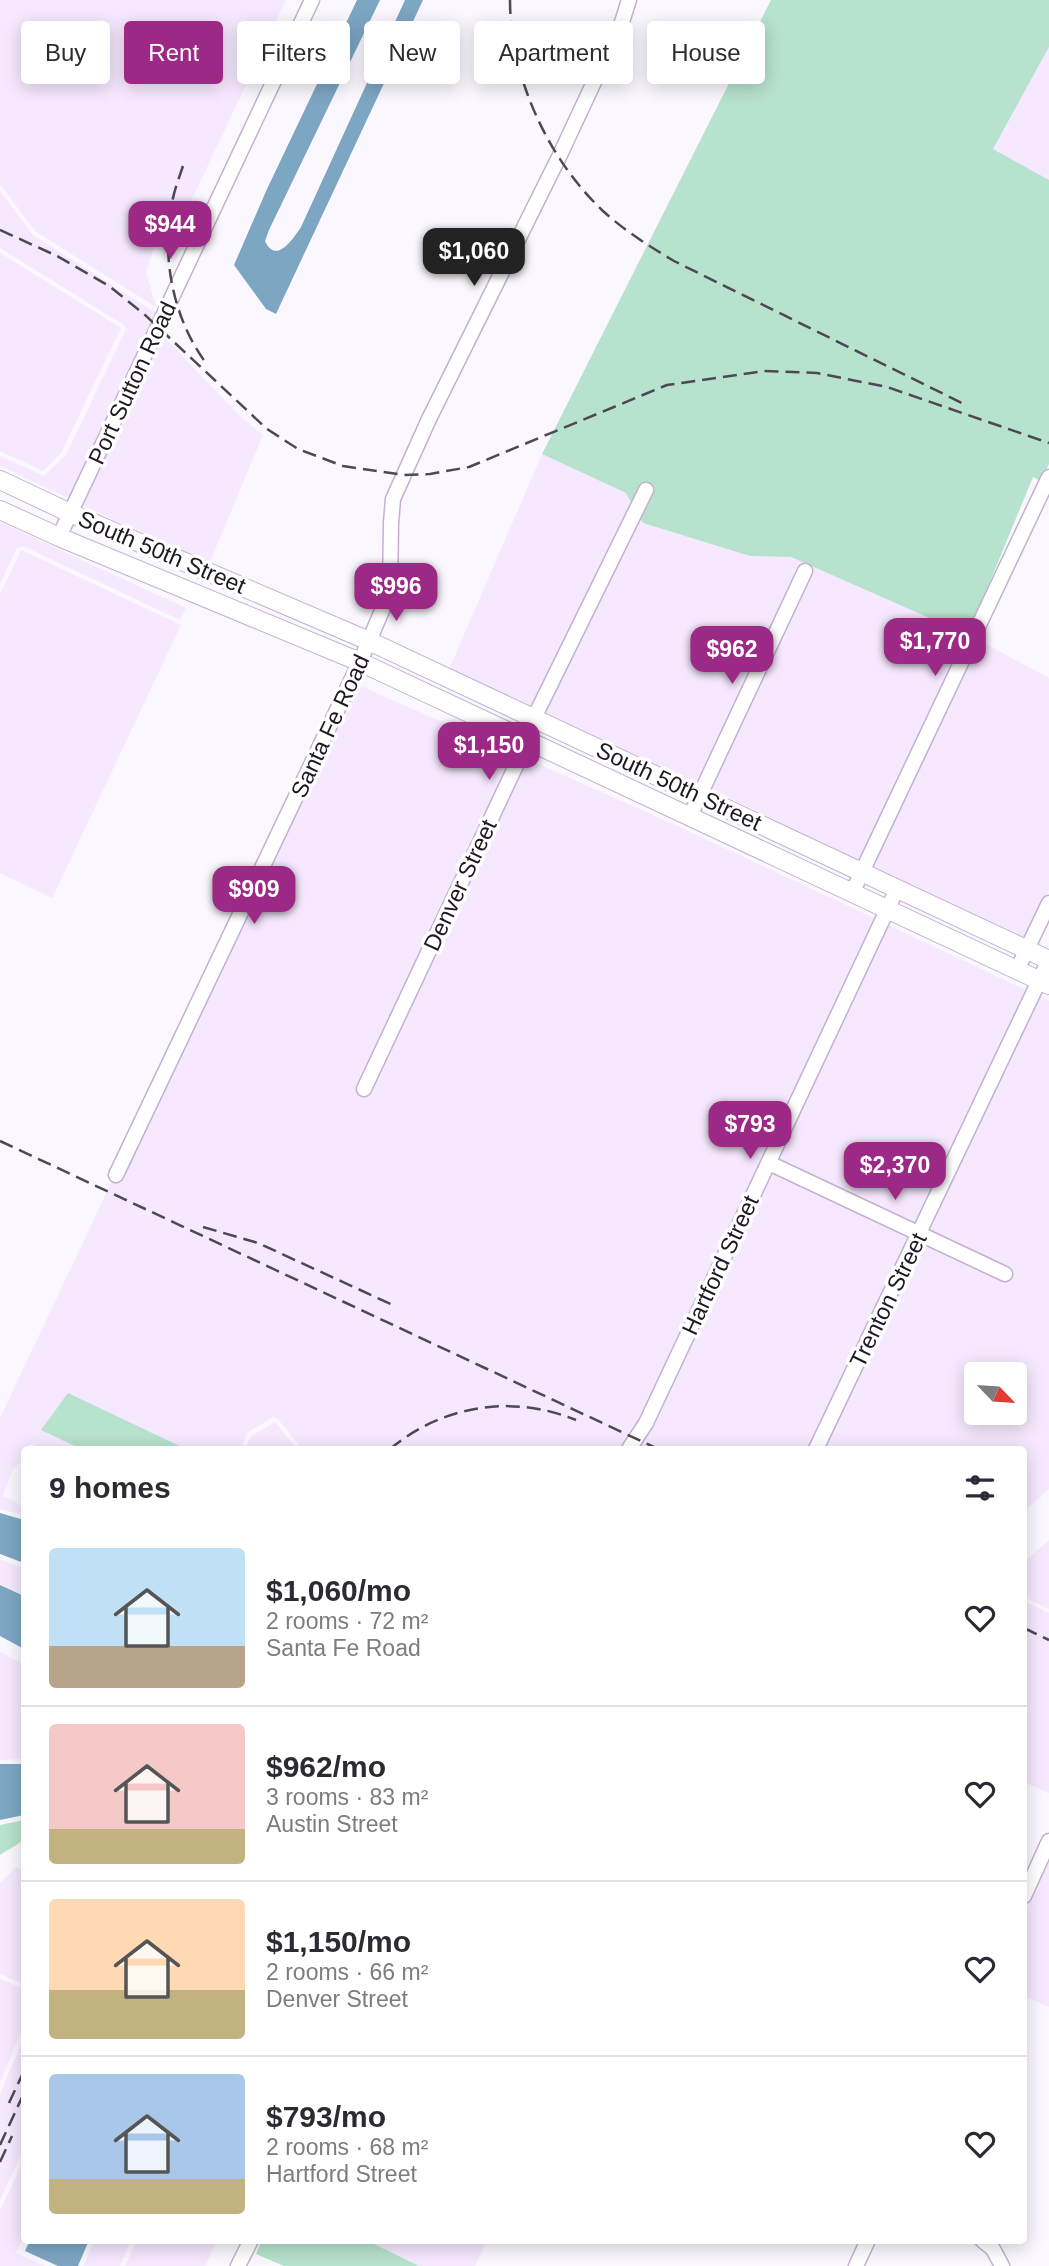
<!DOCTYPE html>
<meta charset="utf-8">
<style>
:root{--surface:#fff;--page:#f7f7f7;--text:#2b2b33;--muted:#7c7c81;--line:#e1e1e2;--accent:#9c2985}
body{margin:0;font-family:Helvetica,sans-serif;background:var(--page);color:var(--text);height:100vh;display:flex;flex-direction:column;font-size:26px;white-space:nowrap}
*{box-sizing:border-box;margin:0}
p{font-size:23px;color:var(--muted)}
.icon{flex:none;width:38px;height:38px;fill:none;stroke:currentColor;stroke-width:2;stroke-linecap:round;stroke-linejoin:round}
.map{position:relative;flex:1;overflow:hidden}
.drawer{position:absolute;left:21px;top:1446px;width:1006px;height:798px;display:flex;flex-direction:column;background:var(--surface);border-radius:7px;box-shadow:0 4px 18px #0003}
.drawer>*{flex:none}
.hud{position:absolute;left:21px;top:21px;width:1008px;height:63px;display:flex;gap:14px}
.needle{width:46px;rotate:115deg}
.buttons{position:absolute;left:964px;top:1362px;display:grid;gap:14px}
.buttons a{display:grid;place-items:center;width:63px;height:63px;border-radius:7px;background:var(--surface);box-shadow:0 4px 18px #0003;font-size:35px}
.price{position:absolute;translate:-50% -60px;padding:0 16px;border-radius:14px;background:var(--accent);color:#fff;font-size:23px;line-height:46px;filter:drop-shadow(0 2px 4px #0008)}
.price::after{content:'';position:absolute;left:50%;top:42px;width:21px;height:16px;margin-left:-10px;background:inherit;clip-path:polygon(0 0,100% 0,50% 100%)}
.price.on{background:#222;color:#fff}
ul{padding:0;list-style:none}
li{display:flex;align-items:center;gap:21px;height:175px;padding:0 28px}
li+li{border-top:2px solid var(--line)}
li span{display:grid;place-items:center;flex:none;width:196px;height:140px;border-radius:7px;color:#555}
li>.icon{margin-inline-start:auto}
span .icon{width:84px;height:84px;fill:#fffc;stroke-width:1}
li b{font-size:30px}
h2{display:flex;justify-content:space-between;align-items:center;height:84px;padding:0 28px;font-size:30px}
.tag{padding:0 24px;border-radius:7px;background:var(--surface);box-shadow:0 4px 18px #0003;font-size:24px;line-height:63px}
.tag.on{background:var(--accent);color:#fff}
.map>svg:first-child{display:block}
.built{fill:#f6e8fe;fill-rule:evenodd}
.green{fill:#b7e2cd}
.water{fill:#7da6c3}
.lines{fill:none;stroke-linecap:round;stroke-linejoin:round}
.minor-casing{stroke:#c4b1cf;stroke-width:17}
.major-casing{stroke:#c4b1cf;stroke-width:20}
.minor{stroke:#fff;stroke-width:14}
.major{stroke:#fff;stroke-width:18}
.rail{stroke:#4e4852;stroke-width:2.5;stroke-dasharray:14 7;stroke-linecap:butt}
.labels{text-anchor:middle;stroke-width:7;stroke-linejoin:round;paint-order:stroke}
.street-label{font-size:23px;fill:#1f1823;stroke:#fff}
</style>
<div class="map">
<svg width="1049" height="2266" viewBox="0 0 1049 2266">
<rect width="100%" height="100%" fill="#fbf7fe"/>
<g class="built">
<polygon points="0,0 286,0 175,235 156,241 146,272 156,307 35,231 0,184"/>
<polygon points="1049,47 1049,180 993,149"/>
<polygon points="0,191 33,235 153,311 158,311 70,499 0,466 0,456 44,476 66,455 126,329 124,325 0,248"/>
<polygon points="0,253 121,328 61,453 43,471 0,451"/>
<polygon points="161,334 242,418 263,435 209,564 80,504"/>
<polygon points="542,454 626,493 632,504 532,710 448,672"/>
<polygon points="639,516 643,523 750,556 791,557 968,635 861,861 709,788 812,569 803,564 699,784 542,715"/>
<polygon points="0,522 186,608 180,620 23,546 17,548 0,584"/>
<polygon points="21,550 181,625 52,898 0,873 0,595"/>
<polygon points="978,640 1049,678 1049,890 1026,939 871,865"/>
<polygon points="356,684 515,754 357,1091 366,1096 525,758 671,823 876,919 641,1420 621,1449 302,1449 278,1419 273,1417 247,1433 241,1449 186,1449 68,1394 42,1430 81,1449 44,1449 31,1444 28,1449 24,1449 21,1462 13,1469 3,1496 16,1502 24,1509 24,1516 0,1509 0,1418 113,1179 119,1182"/>
<polygon points="886,924 1028,991 917,1226 776,1161"/>
<path d="M1038,995L1049,1001V1489L1024,1511V1449H822L923,1240L1008,1280L1012,1272L927,1231ZM976,1374H1015V1412H976Z"/>
<polygon points="772,1170 913,1235 810,1449 636,1449"/>
<polygon points="275,1422 297,1449 246,1449 250,1437"/>
<polygon points="1049,1540 1049,1609 1024,1597 1024,1562"/>
<polygon points="0,1559 24,1569 24,1596 0,1584"/>
<polygon points="1024,1601 1049,1613 1049,1793 1024,1782"/>
<polygon points="0,1652 24,1664 24,1759 0,1760"/>
<polygon points="1049,1861 1049,2007 1024,1996 1024,1914"/>
<polygon points="16,1867 24,1871 24,1984 0,1974 0,1884"/>
<polygon points="0,1979 24,1989 24,2025 0,2082"/>
<polygon points="24,2037 24,2148 0,2200 0,2094"/>
<polygon points="24,2159 24,2235 16,2253 45,2266 0,2266 0,2211"/>
<polygon points="95,2240 131,2240 120,2266 83,2266"/>
<polygon points="137,2240 217,2240 205,2266 125,2266"/>
<polygon points="366,2240 487,2240 475,2266 419,2266"/>
</g>
<g class="green">
<polygon points="771,0 1049,0 1049,47 993,149 1049,180 1049,464 1041,481 1033,477 968,635 791,557 750,556 643,523 639,516 652,488 643,483 632,504 626,493 542,454"/>
<polygon points="68,1393 186,1449 81,1449 41,1430"/>
<path d="M24,1820C25,1847 19,1842 0,1855V1825Z"/>
<polygon points="262,2240 366,2240 419,2266 284,2266 256,2254"/>
</g>
<g class="water">
<path d="M357,0H380L269,230L265,241C276,265 293,239 301,227L405,0H423L276,314L266,309L234,265L267,189Z"/>
<polygon points="0,1513 24,1520 24,1563 0,1554"/>
<polygon points="0,1585 24,1596 24,1649 0,1636"/>
<polygon points="0,1764 24,1764 24,1815 0,1820"/>
<polygon points="30,2240 89,2240 78,2266 58,2266 25,2251"/>
</g>
<g class="lines">
<g class="minor-casing">
<g id="minor">
<polyline points="59,537 312,0"/>
<polyline points="690,816 805,571"/>
<polyline points="852,893 1049,477"/>
<polyline points="1017,970 1049,903"/>
<polyline points="364,1089 528,740 534,718 646,490"/>
<polyline points="769,1163 1005,1274"/>
<polyline points="116,1175 360,662 390,592 391,523 393,499 429,419 559,157 622,22 629,0"/>
<polyline points="629,1449 646,1423 897,889"/>
<polyline points="816,1449 1049,960"/>
<polyline points="1024,1896 1049,1841"/>
<polyline points="982,2240 993,2249 1002,2266"/>
<polyline points="238,2266 251,2240"/>
<polyline points="856,2266 868,2240"/>
</g>
</g>
<g class="major-casing">
<g id="major">
<polyline points="0,480 70,513 369,641 1049,960"/>
<polyline points="0,510 59,537 360,662 1049,985"/>
</g>
</g>
<use href="#minor" class="minor"/>
<use href="#major" class="major"/>
<g class="rail">
<path d="M510,0C510,77 548,159 603,211C625,231 649,246 674,261L966,405"/>
<path d="M183,166C179,178 174,191 172,203C161,256 173,319 206,363"/>
<polyline points="0,230 57,256 109,286 144,314 267,429 298,449 343,466 404,475 430,474 469,467 667,385 764,371 817,373 887,387 1049,443"/>
<polyline points="0,1141 658,1449"/>
<polyline points="203,1227 258,1243 395,1306"/>
<path d="M390,1449C443,1405 512,1394 576,1420"/>
<polyline points="1024,1628 1049,1640"/>
<polyline points="9,2103 24,2071"/>
<polyline points="0,2145 24,2093"/>
<polyline points="0,2162 12,2136"/>
</g>
</g>
<g class="labels">
<g class="street-label">
<text transform="translate(132 383) rotate(-65)" y="8">Port Sutton Road</text>
<text transform="translate(162 552) rotate(23)" y="8">South 50th Street</text>
<text transform="translate(330 726) rotate(-65)" y="8">Santa Fe Road</text>
<text transform="translate(679 786) rotate(25)" y="8">South 50th Street</text>
<text transform="translate(460 885) rotate(-65)" y="8">Denver Street</text>
<text transform="translate(720 1265) rotate(-65)" y="8">Hartford Street</text>
<text transform="translate(888 1300) rotate(-64)" y="8">Trenton Street</text>
</g>
</g>
</svg>
<div class="buttons">
<a><svg class="needle" viewBox="-14 -14 28 28"><path d="M0-13l5 13h-10z" fill="#e53935"/><path d="M0 13l5-13h-10z" fill="#7c7c81"/></svg></a>
</div>
<b class="price" style="left:170px;top:261px">$944</b>
<b class="price on" style="left:474px;top:288px">$1,060</b>
<b class="price" style="left:396px;top:623px">$996</b>
<b class="price" style="left:935px;top:678px">$1,770</b>
<b class="price" style="left:732px;top:686px">$962</b>
<b class="price" style="left:489px;top:782px">$1,150</b>
<b class="price" style="left:254px;top:926px">$909</b>
<b class="price" style="left:750px;top:1161px">$793</b>
<b class="price" style="left:895px;top:1202px">$2,370</b>
<div class="hud">
<a class="tag">Buy</a>
<a class="tag on">Rent</a>
<a class="tag">Filters</a>
<a class="tag">New</a>
<a class="tag">Apartment</a>
<a class="tag">House</a>
</div>
<section class="drawer">
<h2>9 homes<svg class="icon" aria-label="filters" viewBox="0 0 24 24"><path d="M4 7h16M4 17h16"/><circle cx="9" cy="7" r="2"/><circle cx="15" cy="17" r="2"/></svg></h2>
<ul>
<li><span style="background:linear-gradient(#bfe0f5 70%,#b9a48a 0)"><svg class="icon" aria-label="home" viewBox="0 0 24 24"><path d="M3 11l9-7 9 7M6 9v11h12V9"/></svg></span><div><b>$1,060/mo</b><p>2 rooms · 72 m²</p><p>Santa Fe Road</p></div><svg class="icon" aria-label="heart" viewBox="0 0 24 24"><path d="M12 20l-8-8c-3-5 5-10 8-4 3-6 11-1 8 4z"/></svg></li>
<li><span style="background:linear-gradient(#f6c9c9 75%,#c2b280 0)"><svg class="icon" aria-label="home" viewBox="0 0 24 24"><path d="M3 11l9-7 9 7M6 9v11h12V9"/></svg></span><div><b>$962/mo</b><p>3 rooms · 83 m²</p><p>Austin Street</p></div><svg class="icon" aria-label="heart" viewBox="0 0 24 24"><path d="M12 20l-8-8c-3-5 5-10 8-4 3-6 11-1 8 4z"/></svg></li>
<li><span style="background:linear-gradient(#ffd9b3 65%,#c2b280 0)"><svg class="icon" aria-label="home" viewBox="0 0 24 24"><path d="M3 11l9-7 9 7M6 9v11h12V9"/></svg></span><div><b>$1,150/mo</b><p>2 rooms · 66 m²</p><p>Denver Street</p></div><svg class="icon" aria-label="heart" viewBox="0 0 24 24"><path d="M12 20l-8-8c-3-5 5-10 8-4 3-6 11-1 8 4z"/></svg></li>
<li><span style="background:linear-gradient(#a9c7e8 75%,#c2b280 0)"><svg class="icon" aria-label="home" viewBox="0 0 24 24"><path d="M3 11l9-7 9 7M6 9v11h12V9"/></svg></span><div><b>$793/mo</b><p>2 rooms · 68 m²</p><p>Hartford Street</p></div><svg class="icon" aria-label="heart" viewBox="0 0 24 24"><path d="M12 20l-8-8c-3-5 5-10 8-4 3-6 11-1 8 4z"/></svg></li>
</ul>
</section>
</div>
